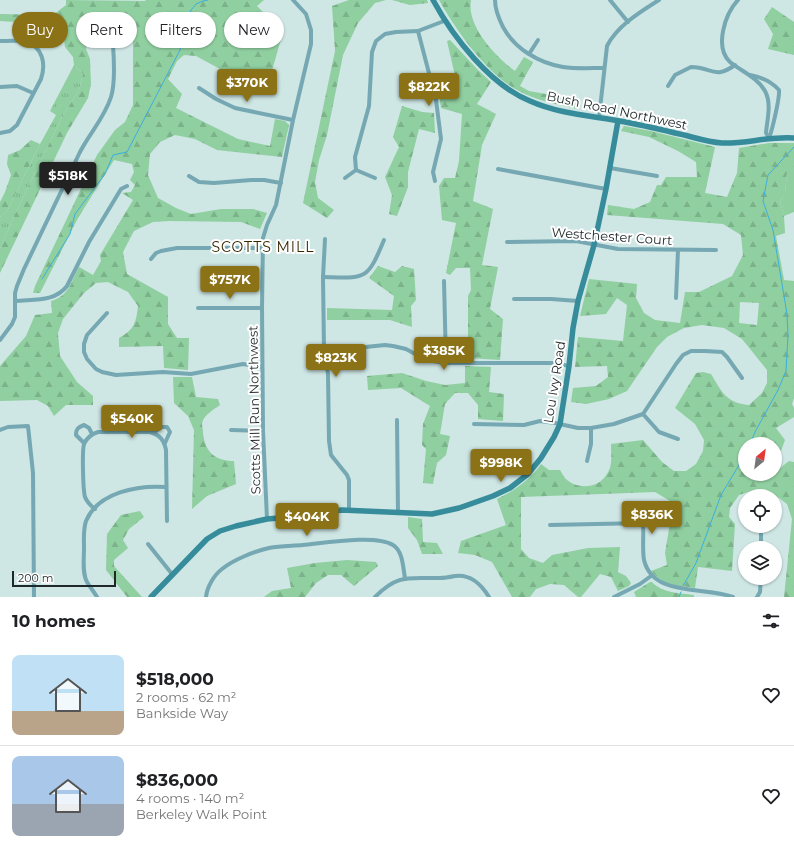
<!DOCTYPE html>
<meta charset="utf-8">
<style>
:root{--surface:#fff;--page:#f2f2f2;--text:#202124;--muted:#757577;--line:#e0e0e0;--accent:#8b7216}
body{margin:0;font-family:Montserrat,sans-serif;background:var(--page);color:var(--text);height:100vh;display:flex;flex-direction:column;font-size:15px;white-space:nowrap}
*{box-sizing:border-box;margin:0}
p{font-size:13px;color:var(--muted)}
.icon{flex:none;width:22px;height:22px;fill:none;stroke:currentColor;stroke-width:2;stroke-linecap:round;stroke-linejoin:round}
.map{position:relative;height:597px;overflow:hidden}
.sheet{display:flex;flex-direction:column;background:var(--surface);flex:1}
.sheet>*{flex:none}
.guide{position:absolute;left:12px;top:12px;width:400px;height:36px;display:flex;gap:8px}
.needle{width:26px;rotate:29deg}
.buttons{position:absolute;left:738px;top:437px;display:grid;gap:8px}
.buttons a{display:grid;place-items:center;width:44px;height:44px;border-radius:50%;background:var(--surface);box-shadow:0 1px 3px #0004;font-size:20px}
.scale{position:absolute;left:12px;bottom:10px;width:104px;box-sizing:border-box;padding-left:4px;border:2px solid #1f2828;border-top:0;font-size:11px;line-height:14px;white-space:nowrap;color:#1f2828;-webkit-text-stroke:3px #fff;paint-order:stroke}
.price{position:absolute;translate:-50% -34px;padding:0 9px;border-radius:4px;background:var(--accent);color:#fff;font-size:13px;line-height:26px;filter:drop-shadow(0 1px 2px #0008)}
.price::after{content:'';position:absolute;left:50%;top:24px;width:12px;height:9px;margin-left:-6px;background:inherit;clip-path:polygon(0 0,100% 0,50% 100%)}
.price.selected{background:#222;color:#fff}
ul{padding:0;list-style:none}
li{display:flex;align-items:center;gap:12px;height:100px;padding:0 12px}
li+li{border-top:1px solid var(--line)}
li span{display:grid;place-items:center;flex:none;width:112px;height:80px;border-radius:8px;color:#555}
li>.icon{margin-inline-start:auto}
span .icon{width:48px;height:48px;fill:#fffc;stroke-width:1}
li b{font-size:17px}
h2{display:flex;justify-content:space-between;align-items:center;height:48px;padding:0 12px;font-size:17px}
.pill{padding:0 14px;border-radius:18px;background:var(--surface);box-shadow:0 1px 3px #0004;font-size:14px;line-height:36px}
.pill.selected{background:var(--accent);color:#fff}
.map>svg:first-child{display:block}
.grass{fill:url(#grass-tufts)}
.forest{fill:url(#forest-firs);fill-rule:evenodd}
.pitch{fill:#90cfa0}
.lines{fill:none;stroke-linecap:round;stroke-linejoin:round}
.stream{stroke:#3bafdf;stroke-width:1}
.street{stroke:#75a8b2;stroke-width:4}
.secondary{stroke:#368c9a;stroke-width:5.5}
.labels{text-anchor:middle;stroke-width:4;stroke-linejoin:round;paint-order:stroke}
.street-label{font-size:13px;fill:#1f2828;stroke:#fff}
.neighbourhood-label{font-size:14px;letter-spacing:1px;fill:#352900;stroke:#fff}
</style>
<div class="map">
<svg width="794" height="597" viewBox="0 0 794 597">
<defs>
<pattern id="grass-tufts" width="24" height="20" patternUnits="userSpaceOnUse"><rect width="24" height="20" fill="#90cfa0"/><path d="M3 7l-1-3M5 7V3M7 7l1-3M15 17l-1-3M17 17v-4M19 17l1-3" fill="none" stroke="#7cb28a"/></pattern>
<pattern id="forest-firs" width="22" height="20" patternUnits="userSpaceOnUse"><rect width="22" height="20" fill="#90cfa0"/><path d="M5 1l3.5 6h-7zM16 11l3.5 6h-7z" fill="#7cb28a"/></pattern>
</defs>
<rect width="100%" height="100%" fill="#cee6e4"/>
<polygon class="grass" points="74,65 83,74 79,90 62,117 15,214 0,249 0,217 7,211 40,144 56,115 50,111"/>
<g class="forest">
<path d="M66,0L145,1L146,0H264L257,6L279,28L281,39L267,88L233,76L196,56L184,55L177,61L168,79L182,94L176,108L238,139L270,146L275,119L285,121L289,125L282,157L217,150L195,139L175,135L160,142L150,154L148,175L158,198L176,208L191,214L221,209H253L267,213L260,229L241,222L169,221L153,222L134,231L123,252L127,274L168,297V324L177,338H189L188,370L164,368L163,346L119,347V338C135,329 136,322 138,306L128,292L108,282L96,283L84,293L63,319L58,333L60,356L77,382L93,396V405H66L54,416L48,406L37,400L0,401V366L26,336L35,315L52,313L51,301C69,296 71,282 79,267L93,275L101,261L100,255L133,200L122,193L131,192L135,185L130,180L134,172L132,164L114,160L78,218L40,293H33L35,286L97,155L115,130L125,122L133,105V36L126,27L119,24L110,23L98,25L88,35L86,49L90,59L91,84L88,98L67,133L0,273V249L15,214L62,117L79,90L83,74L74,65L73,57L65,47L62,25L0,21V14L53,15L66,5Z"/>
<polygon points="349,0 386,0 375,3 358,23 343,55 327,135 319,160 315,182 318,198 334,210 327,218 303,203 335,51 332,6"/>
<polygon points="392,0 427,0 428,3 410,5"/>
<path d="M439,0H471C466,26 496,57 515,71L524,57L533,62L520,86L529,91L579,100L577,109C557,104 537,101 519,91C487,75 456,30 439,0Z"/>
<polygon points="772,7 794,22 794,55 768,49 773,34 764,19"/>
<polygon points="450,40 478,70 491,82 477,104 496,114 482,145 473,201 493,209 482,265 498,267 490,309 503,319 500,360 468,358 468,296 471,290 470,268 456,268 450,275 446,273 456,223 442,220 439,186 444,178 455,178 459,161 462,114 441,108 439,94 451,90 456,80 447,41"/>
<polygon points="402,106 422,112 434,113 435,133 419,129 408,172 408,187 397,216 389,214 392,195 385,177 399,147 393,137"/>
<path d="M624,126L651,131L715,147L705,193L727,197L737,173L739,148L769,143H794V172L787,173L785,193L780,201L784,216L785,233L776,236L784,280L794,281V398L792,404L794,408V417L776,428L785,440L781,451L775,449V444H745V474H775V472L789,461L794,462V597H784L792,519L787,504L771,492L757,489L739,495L730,508L729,517L735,524L732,571L698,567L695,588C676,585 665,586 651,571L667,565L665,553L671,517L670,501L655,492L521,497V549L529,558L543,563L552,555L588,548L620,547L618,572L626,576L631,583L629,586L618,591L611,577L600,574L581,597H578L564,585L550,584L536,589L530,597H512L492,562L475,555L458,553L461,541L506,525L497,499C514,491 530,480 541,464L549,470H560C562,473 564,478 567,480C579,490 599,488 607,474C613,466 611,454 611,444L643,440L662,462L674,471H686L696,464L703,451L704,440L695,424L675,408L696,373L703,372L711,374C722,392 726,403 749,405L762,393L767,383V370L742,339L724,328L702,325L684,328L667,337L657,347L627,391L609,399L586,404L571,402L573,388L596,386L608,377L607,366L575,367L578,337L623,341L627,305L617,298L606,314L580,316L589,279L637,284L636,298L644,313L655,320L680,323L685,292H699L732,276L743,255L741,235L723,224L607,215L608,205L634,209L650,202L657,185H661L666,177H697L696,162L678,151L649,137L621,131ZM740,302L759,303L757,325L739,323Z"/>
<polygon points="31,140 40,144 7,211 0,217 0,202 5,192 11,175 7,164 8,155 20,150"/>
<polygon points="378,266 395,272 402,266 414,269 416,300 411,306 412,327 390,320 327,320 327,308 392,310 394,296 369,278"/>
<polygon points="465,366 491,367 489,392 504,394 503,421 478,419 478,405 468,393 455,393 445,404 440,434 450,436 446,455 437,463 433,484 423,483 426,449 422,445 423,424 430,406 401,388 368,390 367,376 402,373 426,381 445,385 465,383"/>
<path d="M173,377H192L196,397L218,399L220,405C213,410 204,415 202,423C202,426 203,430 203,433C205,452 215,461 234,461L236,484L207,496L192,509L194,430L188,416L174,403Z"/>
<polygon points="140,511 144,517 129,529 123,540 128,548 114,560 114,566 142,597 127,597 106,570 107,534 121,515"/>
<polygon points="408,517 422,519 423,542 437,543 443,554 422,554 417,540 408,528"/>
<polygon points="347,560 376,562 378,566 354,586 341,575 328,575 316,583 305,597 264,597 272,591 291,588 287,568 315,563"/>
<path d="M650,582H652C662,593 680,593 694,595V597H636L634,592Z"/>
</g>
<polygon class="pitch" points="787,172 794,172 794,212 784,216 780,201 785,193"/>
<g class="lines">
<g class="stream">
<polyline points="42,279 70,234 75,214 105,174 113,155 127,152 180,50 187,19 191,10 196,4 203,1 208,0"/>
<polyline points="750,444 755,432 778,390 786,371 788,335 787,314 773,230 763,201 768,175 794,147"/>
<polyline points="683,586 696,563 721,495 745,455"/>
<polyline points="679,597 681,592"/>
</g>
<g class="street">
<path d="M495,0C495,8 499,19 503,27C515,49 539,63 563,67C576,69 591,68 604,68"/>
<polyline points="610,0 628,22"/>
<path d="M738,0C725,14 714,47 730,62C741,71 758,78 765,91C772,104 767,120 766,133L769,138"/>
<polyline points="418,31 436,100 441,139 433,172 435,181"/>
<path d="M0,41C8,41 18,40 26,42C43,47 46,64 41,79L17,125L10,131L0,133"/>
<polyline points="529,54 538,40"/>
<path d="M750,75C761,77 771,81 779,90C780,97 772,131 769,138"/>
<path d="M668,86L675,75L691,67C712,67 714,80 735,65"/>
<polyline points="0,87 17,86 33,93"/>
<polyline points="199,88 216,99 235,108 293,120"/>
<path d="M599,118L607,46C617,26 640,12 659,0"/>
<polyline points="610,168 657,176"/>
<polyline points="498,169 606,189"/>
<polyline points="189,176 199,182 214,183 251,180 264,180 281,183"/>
<polyline points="345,178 356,170"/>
<polyline points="375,178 356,170 355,157 369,106 372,52 376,41 385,34 396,32 418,31 444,21"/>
<polyline points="325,239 323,277 324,350 328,374 329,441 331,455 347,475 349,480 349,510"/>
<polyline points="507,242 576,241 618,249 716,250"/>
<polyline points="151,259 156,253 161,251 177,248 263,248"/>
<path d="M323,277C366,278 367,281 384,240"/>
<polyline points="444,281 446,363"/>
<polyline points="676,298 678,250"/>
<polyline points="514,299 551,299 578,301"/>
<path d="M15,301C34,299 55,302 67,286L89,242L115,199L121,189L127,186"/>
<polyline points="198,308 262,308"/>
<polyline points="107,313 87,335 84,344 84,352 87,359 96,369 102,372 116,375 163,372 191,374 243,364 262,367"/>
<path d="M0,340L12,324L15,317V293L17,286L24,269L79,154C88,135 104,119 111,97C115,85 114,59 113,45"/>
<polyline points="324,350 346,349 385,345 393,346 406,349 426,360 446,363 554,363 569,366"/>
<polyline points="643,414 659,432 678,439"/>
<polyline points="397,420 398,513"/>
<polyline points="474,424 524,425 540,421 555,423 578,428 591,428 614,424 643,414 676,364 683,355 691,351 705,351 722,352 727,357 742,378"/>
<polyline points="0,430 8,427 28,426 33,473 34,597"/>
<polyline points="231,430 263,431"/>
<polyline points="153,432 156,431 160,427 167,427 170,432 165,443"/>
<path d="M84,443L76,435C76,429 78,427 84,425L89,428L92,434"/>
<polyline points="587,461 591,444 591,428"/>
<path d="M95,509C91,506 87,502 85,497C83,490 82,451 84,444C87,437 92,434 98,432H150C160,435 164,440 166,450L167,521"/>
<polyline points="267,519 263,431 262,308 263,238 267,225 276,205 293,120 311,44 311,30 306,14 293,0"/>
<path d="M550,525L643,523C644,534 642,548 644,560C653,597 703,586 733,597"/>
<polyline points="761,526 761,548"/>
<polyline points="148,544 172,574"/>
<path d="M97,597C94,592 90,587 87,582C82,573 84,559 84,549C84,539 83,530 86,521C98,492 138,485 166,487"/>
<path d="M206,597C207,587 214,575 222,569C233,560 255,551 269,548C280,546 292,546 303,545C324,543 376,534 393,545C403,551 403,568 405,578"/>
<path d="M375,597C399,573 409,579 440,578C445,578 450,577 455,576C471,574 481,584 489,597"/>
<polyline points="614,597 640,584 651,576"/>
<polyline points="757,597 760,592 761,578"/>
</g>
<g class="secondary">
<path d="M433,0C453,37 490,85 530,101C561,115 597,116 630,123C645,126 660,129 675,133C691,136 705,142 722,143C746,144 769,136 794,138"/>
<polyline points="151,597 207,539 220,531 236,526 267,519 291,517 342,510 432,514 459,508 493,496 510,488 528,474 541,458 554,437 560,424 569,366 573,328 578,301 594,245 606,189 618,121"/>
</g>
</g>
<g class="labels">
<g class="street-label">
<text transform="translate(617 110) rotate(12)" y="5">Bush Road Northwest</text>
<text transform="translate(612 236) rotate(4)" y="5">Westchester Court</text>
<text transform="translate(554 382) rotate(-81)" y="5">Lou Ivy Road</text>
<text transform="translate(254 410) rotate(-91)" y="5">Scotts Mill Run Northwest</text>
</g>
<g class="neighbourhood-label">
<text x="263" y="252">SCOTTS MILL</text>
</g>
</g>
</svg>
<div class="buttons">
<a><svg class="needle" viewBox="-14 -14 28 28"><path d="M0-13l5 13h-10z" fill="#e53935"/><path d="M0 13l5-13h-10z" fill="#757577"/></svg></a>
<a><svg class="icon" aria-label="locate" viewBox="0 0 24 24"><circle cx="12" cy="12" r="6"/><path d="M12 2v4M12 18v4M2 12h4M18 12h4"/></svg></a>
<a><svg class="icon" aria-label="layers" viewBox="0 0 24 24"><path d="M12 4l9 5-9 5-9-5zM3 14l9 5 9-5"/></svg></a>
</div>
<div class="scale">200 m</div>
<b class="price" style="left:247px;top:103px">$370K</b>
<b class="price" style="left:429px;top:107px">$822K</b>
<b class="price selected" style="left:68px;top:196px">$518K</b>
<b class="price" style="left:230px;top:300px">$757K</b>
<b class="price" style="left:444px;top:371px">$385K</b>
<b class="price" style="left:336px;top:378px">$823K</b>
<b class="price" style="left:132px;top:439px">$540K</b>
<b class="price" style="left:501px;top:483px">$998K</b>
<b class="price" style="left:652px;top:535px">$836K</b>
<b class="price" style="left:307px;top:537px">$404K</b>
<div class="guide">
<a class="pill selected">Buy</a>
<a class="pill">Rent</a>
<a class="pill">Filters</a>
<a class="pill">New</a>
</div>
</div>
<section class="sheet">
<h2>10 homes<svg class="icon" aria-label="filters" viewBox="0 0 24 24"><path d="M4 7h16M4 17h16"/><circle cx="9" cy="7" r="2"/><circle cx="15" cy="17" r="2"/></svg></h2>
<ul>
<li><span style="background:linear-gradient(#bfe0f5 70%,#b9a48a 0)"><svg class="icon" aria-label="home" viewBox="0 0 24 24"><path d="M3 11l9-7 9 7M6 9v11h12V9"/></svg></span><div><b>$518,000</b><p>2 rooms · 62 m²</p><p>Bankside Way</p></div><svg class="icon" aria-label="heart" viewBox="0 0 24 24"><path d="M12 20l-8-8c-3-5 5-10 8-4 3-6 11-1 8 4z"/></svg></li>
<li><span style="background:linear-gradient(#a9c7e8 60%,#9aa5b1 0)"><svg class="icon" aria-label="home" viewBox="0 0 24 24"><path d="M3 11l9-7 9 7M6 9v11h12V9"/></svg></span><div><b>$836,000</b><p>4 rooms · 140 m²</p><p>Berkeley Walk Point</p></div><svg class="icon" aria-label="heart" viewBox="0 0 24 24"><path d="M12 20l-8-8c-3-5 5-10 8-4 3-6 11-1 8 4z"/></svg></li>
</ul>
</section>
